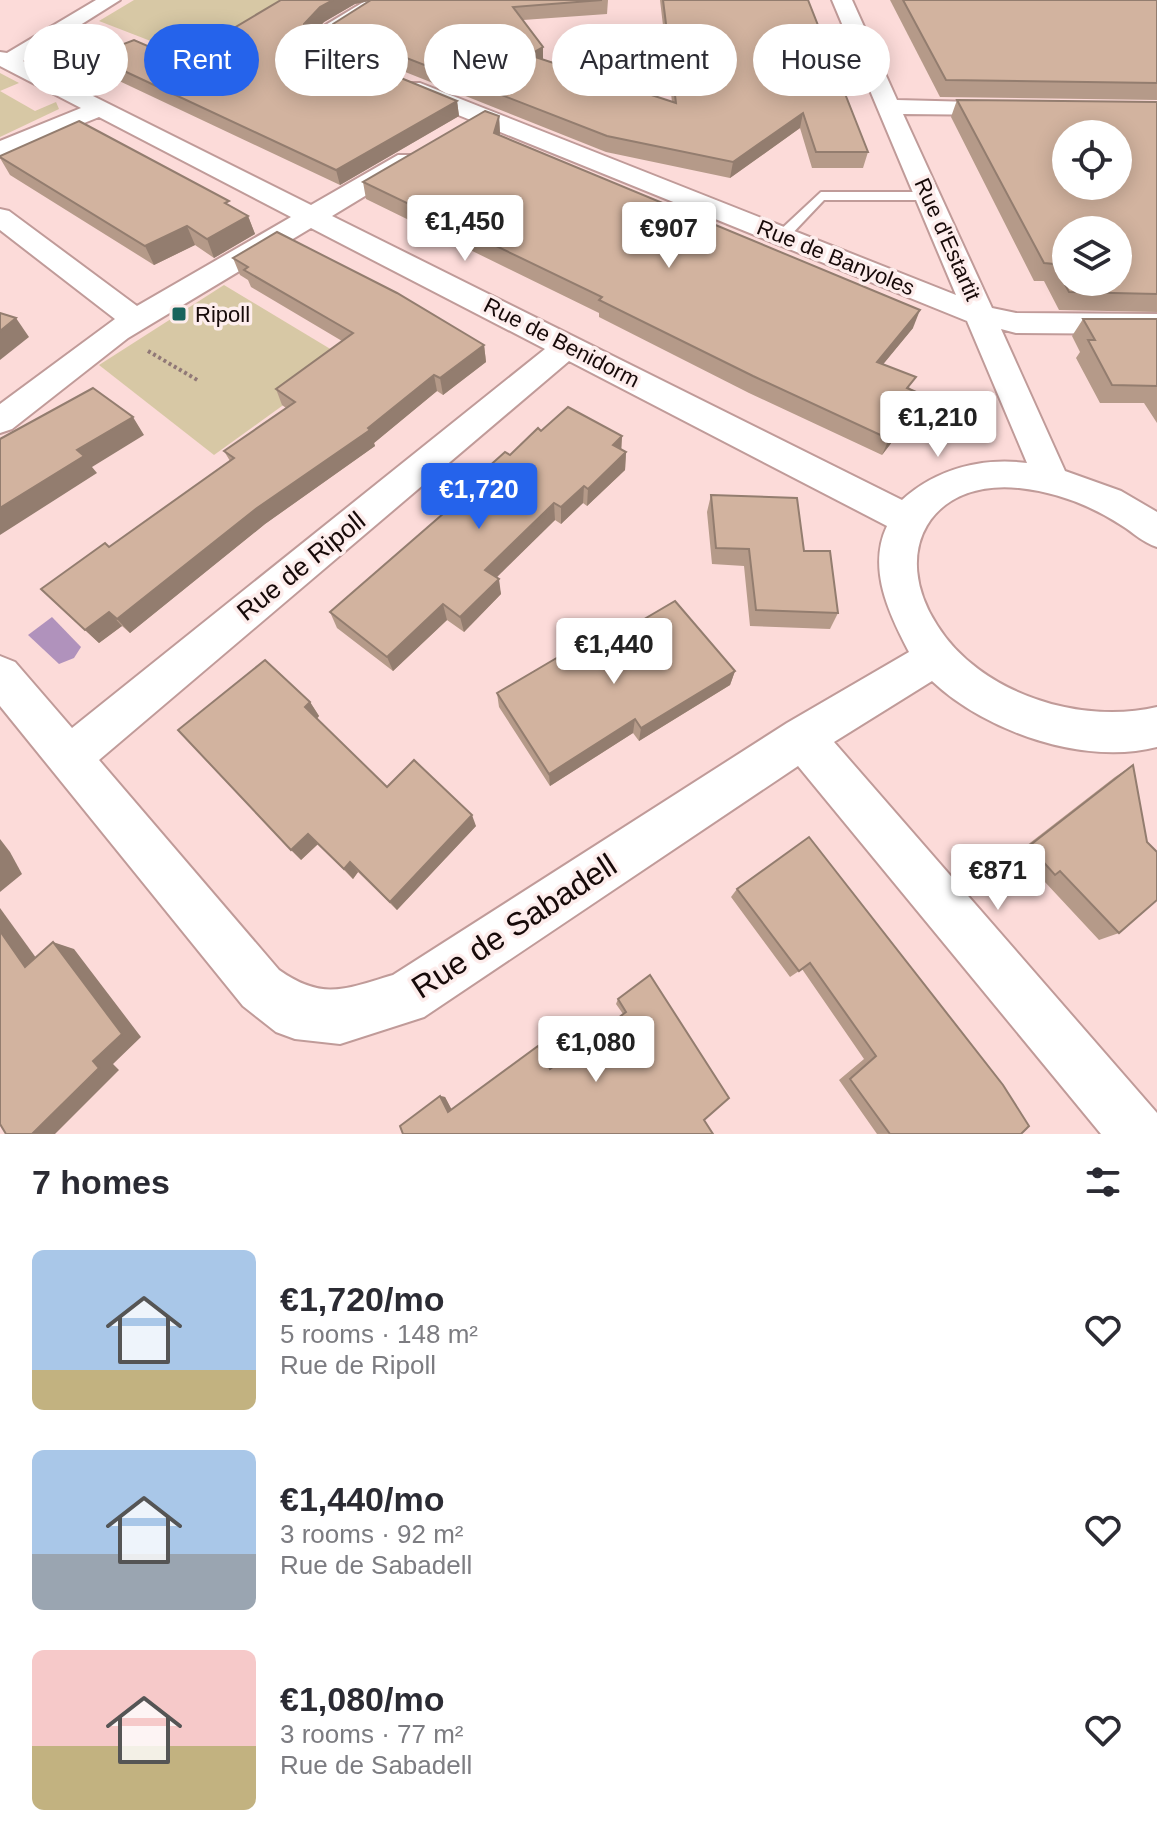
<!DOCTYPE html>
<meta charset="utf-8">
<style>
:root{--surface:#fff;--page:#f7f7f7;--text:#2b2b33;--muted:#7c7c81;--accent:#2563eb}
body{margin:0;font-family:Helvetica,sans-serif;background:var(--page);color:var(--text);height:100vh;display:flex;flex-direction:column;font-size:30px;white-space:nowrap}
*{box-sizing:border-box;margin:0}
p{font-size:26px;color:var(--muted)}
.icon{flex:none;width:44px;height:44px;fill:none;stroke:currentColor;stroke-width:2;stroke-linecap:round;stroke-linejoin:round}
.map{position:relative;height:1134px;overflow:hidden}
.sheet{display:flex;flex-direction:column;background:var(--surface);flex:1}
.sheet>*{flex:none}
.hud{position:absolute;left:24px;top:24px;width:1110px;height:72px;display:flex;gap:16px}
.buttons{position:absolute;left:1052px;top:120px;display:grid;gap:16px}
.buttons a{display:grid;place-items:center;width:80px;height:80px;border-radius:50%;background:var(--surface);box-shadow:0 4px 20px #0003;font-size:40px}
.price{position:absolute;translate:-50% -68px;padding:0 18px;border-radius:8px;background:#fff;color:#222;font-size:26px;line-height:52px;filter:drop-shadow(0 2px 4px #0008)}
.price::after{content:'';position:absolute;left:50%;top:48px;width:24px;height:18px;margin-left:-12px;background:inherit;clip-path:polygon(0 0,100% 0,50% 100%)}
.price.active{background:var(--accent);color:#fff}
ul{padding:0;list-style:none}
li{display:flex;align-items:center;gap:24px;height:200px;padding:0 32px}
li span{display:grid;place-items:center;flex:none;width:224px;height:160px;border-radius:12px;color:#555}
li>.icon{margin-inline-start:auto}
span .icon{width:96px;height:96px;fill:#fffc;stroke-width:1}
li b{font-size:34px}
h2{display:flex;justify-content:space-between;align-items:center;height:96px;padding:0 32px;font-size:34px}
.chip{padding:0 28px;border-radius:36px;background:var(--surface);box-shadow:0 4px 20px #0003;font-size:28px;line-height:72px}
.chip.active{background:var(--accent);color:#fff}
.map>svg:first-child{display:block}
.green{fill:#d7c8a5}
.water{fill:#b092bc}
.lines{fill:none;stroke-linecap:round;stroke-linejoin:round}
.service-casing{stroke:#c09b99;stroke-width:4}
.minor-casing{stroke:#c09b99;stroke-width:4}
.path{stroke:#907877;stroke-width:4;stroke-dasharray:3 3;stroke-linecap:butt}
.service{fill:#fff;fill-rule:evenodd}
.minor{fill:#fff;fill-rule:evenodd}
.wall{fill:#b59a89}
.shaded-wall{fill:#937d6f}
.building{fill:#d2b39f;stroke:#937d6f;stroke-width:2;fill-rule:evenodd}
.poi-dot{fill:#19645d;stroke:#fdedec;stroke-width:3}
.labels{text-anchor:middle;stroke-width:7;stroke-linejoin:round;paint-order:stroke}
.far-street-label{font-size:22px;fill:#170a09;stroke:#fdedec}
.far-poi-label{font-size:22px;fill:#170a09;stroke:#fdedec;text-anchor:start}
.street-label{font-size:26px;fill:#170a09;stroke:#fdedec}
.near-street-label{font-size:32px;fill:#170a09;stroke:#fdedec}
</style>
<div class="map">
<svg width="1157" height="1134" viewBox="0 0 1157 1134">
<rect width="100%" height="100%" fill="#fcdbd9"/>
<g class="green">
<polygon points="134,0 287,0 192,57 99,21"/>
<polygon points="0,73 19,83 0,91 35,111 56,102 59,109 0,137"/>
<polygon points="224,285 347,359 214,455 99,365"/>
</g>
<polygon class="water" points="52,617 81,647 74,658 59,664 28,635"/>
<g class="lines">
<g class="service-casing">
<polygon id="service" points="821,192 928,192 934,196 928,200 824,200 787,239 777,239 777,233"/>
</g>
<g class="minor-casing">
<g id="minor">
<path d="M96,0H120L23,61L311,205L398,155H416L419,160L416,165L332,216L902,500C936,469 982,457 1027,463L967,321L404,93L401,88L404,83H420L956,295L832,0H852L897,100L1012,103L1015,108L1004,115L903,114L992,308L1016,313L1157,314V334L1016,333L1001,329L1065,471L1121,491L1157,512V547C1142,542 1134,533 1121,525C1090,505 1056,492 1019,488C931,479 889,551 937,625C980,694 1081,725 1157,707V747C1085,766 986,732 932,681L834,742L1157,1113V1134H1101L798,766L424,1017L340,1044L295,1039L276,1032L243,1006L0,706V656L15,662L72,728L545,349L311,228L128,338L12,429L0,433V404L115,319L0,230V209L9,211L137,306L291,217L99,117L0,157V141L81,108L0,66V52L7,53ZM569,361L887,526C867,568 889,614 909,652L787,723L393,975C345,989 323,1001 279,970L99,760Z"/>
<polygon points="367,0 390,0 330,41 332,47 371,63 374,68 371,73 355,73 315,54 310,41 319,29"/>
</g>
</g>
<polyline class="path" points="148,351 199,381"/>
<use href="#service" class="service"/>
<use href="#minor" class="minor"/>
</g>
<g class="wall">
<polygon points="281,0 608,0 607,14 523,20 543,47 543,60 672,102 660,0 808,0 868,152 863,168 812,168 800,128 730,178 606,152 335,44 332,29 369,1 355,4 324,22 308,39 308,40 457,101 459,116 340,185 98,71 92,56 152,48 188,50 217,38"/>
<polygon points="890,0 1157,0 1157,100 940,97"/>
<polygon points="957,100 1157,102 1157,312 1059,310 1044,281 1034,281 951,117"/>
<polygon points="499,116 500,136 913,328 883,364 911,389 923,395 915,412 882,455 749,393 599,317 599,313 366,199 363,182"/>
<polygon points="0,156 231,207 248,216 255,234 214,258 195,245 154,265 10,175 0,158"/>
<polygon points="233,258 484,345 486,362 443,395 437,391 374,443 375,446 265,524 130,633 122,626 99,643 41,589 109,547 230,461 224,451 286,408 282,405 276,389 342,341 251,287 248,280 240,275"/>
<polygon points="1083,319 1157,319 1157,423 1144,403 1100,403 1076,358 1080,352 1072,336"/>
<polygon points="541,431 622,436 621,450 626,452 625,470 587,506 583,503 561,524 555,520 496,577 501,594 464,632 447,620 393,671 337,628 330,612 478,483 477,477 510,455"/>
<polygon points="711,495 804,551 838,613 830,629 750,626 744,566 712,564 707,512"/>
<polygon points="566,665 735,671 730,685 639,741 633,733 550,786 499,707 497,693"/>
<polygon points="310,702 319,716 317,719 387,787 476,826 397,910 358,872 353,879 318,844 301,860"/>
<polygon points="1133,765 1119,933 1099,940 1044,881 1038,884 1013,856 1115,777"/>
<polygon points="737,889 1021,1134 877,1134 839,1080 864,1059 802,969 790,977 731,897"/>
<polygon points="618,999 704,1120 403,1134 440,1096 445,1097 451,1109 550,1069 623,1014 616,1004"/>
</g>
<g class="shaded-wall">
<polygon points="333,0 374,0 355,4 324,22 308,39 304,24 320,7"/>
<polygon points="543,47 543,62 529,55"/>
<polygon points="457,101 459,116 340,185 336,170"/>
<polygon points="803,113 800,128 730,178 733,162"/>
<polygon points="499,116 500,133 495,150 494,133"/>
<polygon points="248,216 255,234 214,258 207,239"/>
<polygon points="187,226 195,245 154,265 145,246"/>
<polygon points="920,310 913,328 871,379 877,362"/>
<polygon points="16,318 29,337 0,360 0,331"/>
<polygon points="484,345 486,362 443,395 440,378"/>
<polygon points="434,375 437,391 374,443 375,446 265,524 130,633 117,619 257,508 368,428"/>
<polygon points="923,395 915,412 882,455 889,439"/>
<polygon points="133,417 144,435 92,467 97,473 0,535 0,508 77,450"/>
<polygon points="622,436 621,453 613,445"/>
<polygon points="626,452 625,470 587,506 588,489"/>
<polygon points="584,486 583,503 561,524 561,507"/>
<polygon points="554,503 555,520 488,586 485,570"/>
<polygon points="499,579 501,594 464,632 460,617"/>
<polygon points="443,604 447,620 393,671 387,657"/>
<polygon points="109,612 122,626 99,643 85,630"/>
<polygon points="735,671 730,685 639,741 641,728"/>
<polygon points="310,702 319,716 314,721 305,707"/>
<polygon points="635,719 633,733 550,786 549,774"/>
<polygon points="472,815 476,826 397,910 390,902"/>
<polygon points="308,834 318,844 301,860 291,850"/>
<polygon points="0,839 10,852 22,874 0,892"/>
<polygon points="350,862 358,872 353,879 344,869"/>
<polygon points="0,908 47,973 25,967 0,931"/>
<polygon points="53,942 74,949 141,1037 113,1064 119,1070 55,1134 32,1134 93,1061"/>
<polygon points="440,1096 445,1097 453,1112 448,1112"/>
</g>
<g class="building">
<polygon points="281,0 333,0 320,7 304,24 308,40 457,101 336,170 92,56 134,40 152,48 168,41 188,50 217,38"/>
<polygon points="371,0 602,0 513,7 543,47 529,55 676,103 663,0 808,0 868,152 816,152 803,113 733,162 607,136 332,29 333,24"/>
<polygon points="903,0 1157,0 1157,83 946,80"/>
<path d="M957,100L1157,102V294L1069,292L1054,264L1044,263ZM1066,134H1118V186H1066ZM1066,230H1118V282H1066Z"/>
<polygon points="485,111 499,116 494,133 920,310 877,362 916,377 907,388 923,395 889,439 753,376 599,300 602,297 363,182"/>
<polygon points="79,121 229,201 225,203 248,216 207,239 187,226 145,246 0,157 0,156"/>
<polygon points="277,232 397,293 484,345 440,378 434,375 368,428 370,430 257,508 117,619 109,612 85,630 41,589 105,543 109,547 234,458 224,451 295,402 276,389 353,333 244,270 248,267 233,258"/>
<polygon points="0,313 16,318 0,331"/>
<polygon points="1083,319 1157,319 1157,386 1112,385 1088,340 1095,340"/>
<polygon points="93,388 133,417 77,450 84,456 0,508 0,439"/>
<polygon points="568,407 622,436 613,445 626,452 588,489 584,486 561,507 554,503 485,570 499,579 460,617 443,604 387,657 330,612 482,480 477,477 505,452 510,455 538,428 541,431"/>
<polygon points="711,495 797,498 804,551 830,551 838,613 756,610 749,549 716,548"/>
<polygon points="675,601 735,671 641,728 635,719 549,774 497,693 560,656 566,665"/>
<polygon points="265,660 310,702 305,707 387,787 414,760 472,815 390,902 350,862 344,869 308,834 291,850 178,730"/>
<polygon points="1133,765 1147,842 1157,852 1157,900 1119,933 1060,871 1055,875 1029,846"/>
<polygon points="809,837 1003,1085 1029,1126 1021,1134 890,1134 850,1079 876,1056 810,963 799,971 737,889"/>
<polygon points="0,931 25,967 53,942 122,1034 93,1061 99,1068 32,1134 6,1134 0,1124"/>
<polygon points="650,975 729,1098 704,1120 713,1134 403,1134 400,1126 440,1096 448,1112 538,1046 550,1069 626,1012 618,999"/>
</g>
<rect class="poi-dot" x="171" y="306" width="16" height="16" rx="4"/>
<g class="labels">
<g class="far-street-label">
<text transform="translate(948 239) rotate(66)" y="8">Rue d'Estartit</text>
<text transform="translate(836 257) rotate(22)" y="8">Rue de Banyoles</text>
<text transform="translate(562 342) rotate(27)" y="8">Rue de Benidorm</text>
</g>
<g class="far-poi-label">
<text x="195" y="322">Ripoll</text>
</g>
<g class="street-label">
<text transform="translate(301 566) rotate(-39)" y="9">Rue de Ripoll</text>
</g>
<g class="near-street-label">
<text transform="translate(514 926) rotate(-33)" y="11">Rue de Sabadell</text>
</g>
</g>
</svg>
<div class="buttons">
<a><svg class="icon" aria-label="locate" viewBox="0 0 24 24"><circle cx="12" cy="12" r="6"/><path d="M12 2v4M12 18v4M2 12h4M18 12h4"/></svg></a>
<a><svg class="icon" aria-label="layers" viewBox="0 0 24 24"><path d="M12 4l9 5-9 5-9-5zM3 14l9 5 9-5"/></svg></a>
</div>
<b class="price" style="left:465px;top:263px">€1,450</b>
<b class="price" style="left:669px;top:270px">€907</b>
<b class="price" style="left:938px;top:459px">€1,210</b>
<b class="price active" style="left:479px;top:531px">€1,720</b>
<b class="price" style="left:614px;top:686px">€1,440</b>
<b class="price" style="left:998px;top:912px">€871</b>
<b class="price" style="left:596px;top:1084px">€1,080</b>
<div class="hud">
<a class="chip">Buy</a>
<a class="chip active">Rent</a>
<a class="chip">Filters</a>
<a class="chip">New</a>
<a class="chip">Apartment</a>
<a class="chip">House</a>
</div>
</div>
<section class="sheet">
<h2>7 homes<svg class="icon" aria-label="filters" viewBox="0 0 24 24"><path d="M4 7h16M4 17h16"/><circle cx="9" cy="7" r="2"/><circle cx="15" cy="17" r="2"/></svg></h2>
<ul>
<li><span style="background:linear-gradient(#a9c7e8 75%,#c2b280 0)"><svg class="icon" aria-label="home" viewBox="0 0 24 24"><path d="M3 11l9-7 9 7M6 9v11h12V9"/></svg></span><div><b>€1,720/mo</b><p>5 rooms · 148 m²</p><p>Rue de Ripoll</p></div><svg class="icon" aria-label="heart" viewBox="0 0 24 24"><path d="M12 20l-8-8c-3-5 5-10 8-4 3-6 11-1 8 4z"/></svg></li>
<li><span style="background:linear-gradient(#a9c7e8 65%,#9aa5b1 0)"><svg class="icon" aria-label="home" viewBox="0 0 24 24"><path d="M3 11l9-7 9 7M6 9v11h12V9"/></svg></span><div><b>€1,440/mo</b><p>3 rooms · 92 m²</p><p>Rue de Sabadell</p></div><svg class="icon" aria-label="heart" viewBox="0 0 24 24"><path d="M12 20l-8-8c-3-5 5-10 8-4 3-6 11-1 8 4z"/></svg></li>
<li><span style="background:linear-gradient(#f6c9c9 60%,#c2b280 0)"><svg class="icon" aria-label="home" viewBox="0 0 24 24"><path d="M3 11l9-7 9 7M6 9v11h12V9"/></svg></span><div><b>€1,080/mo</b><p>3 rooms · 77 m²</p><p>Rue de Sabadell</p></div><svg class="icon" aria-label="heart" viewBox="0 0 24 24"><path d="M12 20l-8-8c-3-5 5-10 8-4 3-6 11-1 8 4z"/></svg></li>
</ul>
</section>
